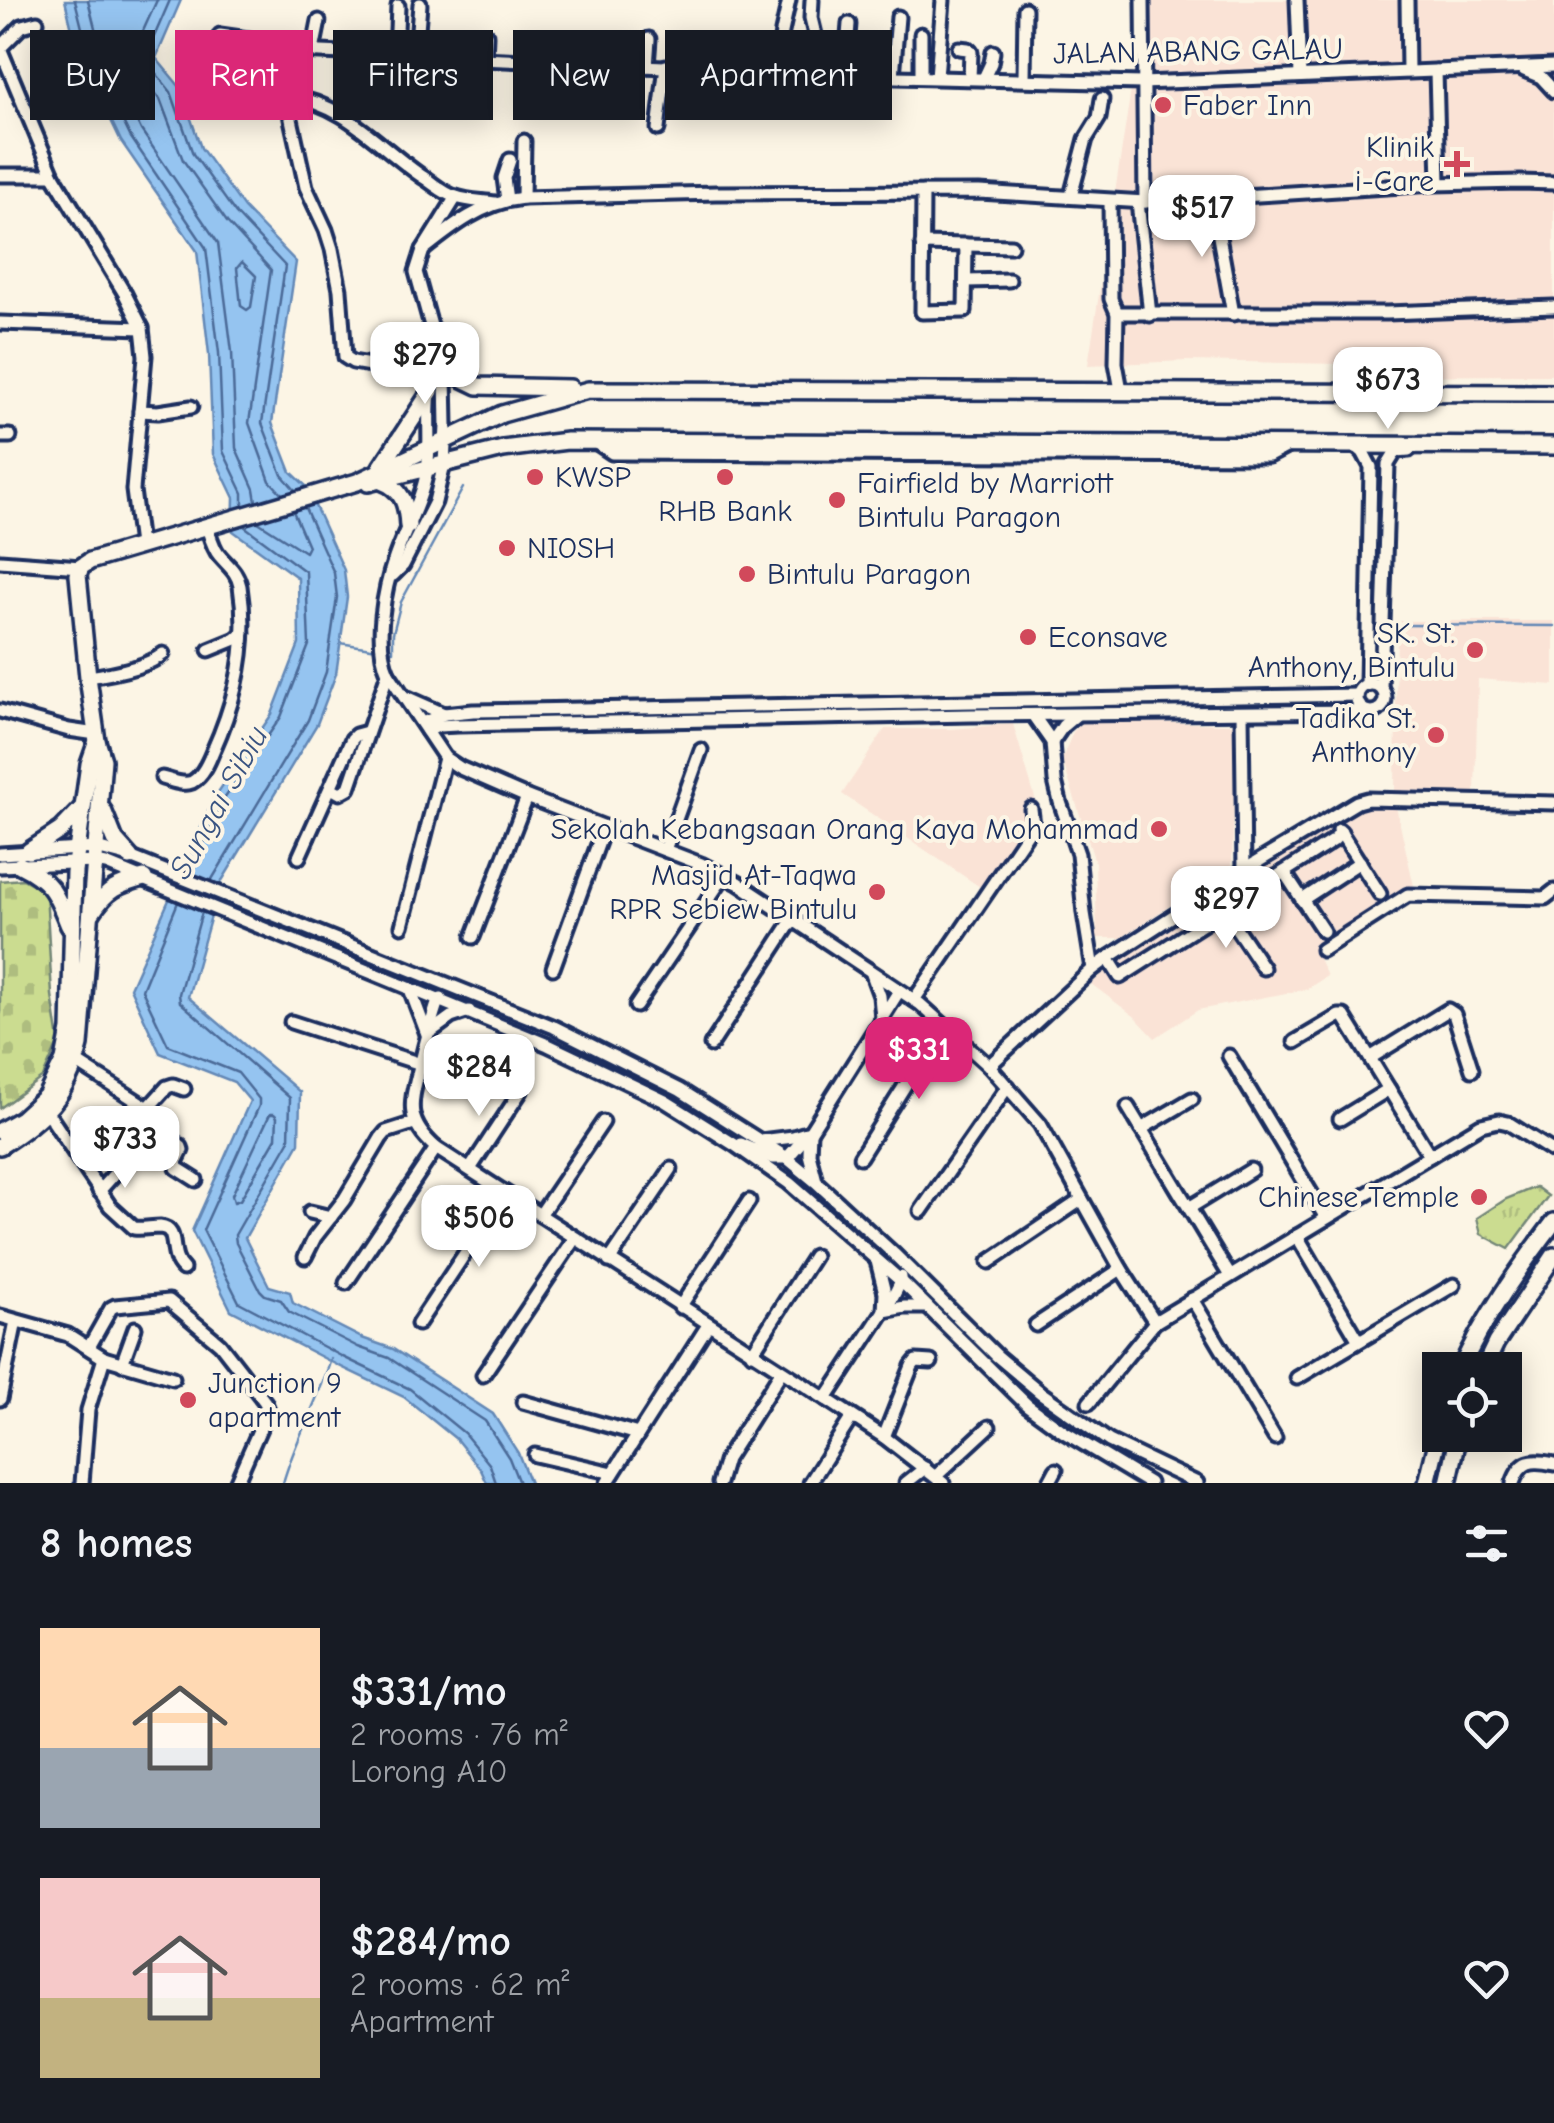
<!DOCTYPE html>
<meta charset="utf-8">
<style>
:root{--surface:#171b24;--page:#20242c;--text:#f1f3f6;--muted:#9ea1a6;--accent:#db2777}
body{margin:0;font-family:"Comic Neue",sans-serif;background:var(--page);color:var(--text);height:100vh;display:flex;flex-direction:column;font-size:38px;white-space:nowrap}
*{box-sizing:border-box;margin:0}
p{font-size:32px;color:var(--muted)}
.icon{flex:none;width:55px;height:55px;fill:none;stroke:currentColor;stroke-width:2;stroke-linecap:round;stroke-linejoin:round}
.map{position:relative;height:1483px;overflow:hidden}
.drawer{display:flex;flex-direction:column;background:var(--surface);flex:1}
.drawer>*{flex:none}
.hud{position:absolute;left:30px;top:30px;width:1000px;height:90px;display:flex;gap:20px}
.controls{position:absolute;left:1422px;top:1352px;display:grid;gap:20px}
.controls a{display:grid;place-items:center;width:100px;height:100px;border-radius:0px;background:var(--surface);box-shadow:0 5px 25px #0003;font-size:50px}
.price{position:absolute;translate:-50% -85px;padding:0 22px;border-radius:20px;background:#fff;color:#222;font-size:32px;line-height:65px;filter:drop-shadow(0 2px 5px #0008)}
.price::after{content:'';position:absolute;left:50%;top:60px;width:30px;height:22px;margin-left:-15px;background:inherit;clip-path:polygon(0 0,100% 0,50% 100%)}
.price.current{background:var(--accent);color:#fff}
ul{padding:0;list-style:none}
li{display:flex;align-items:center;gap:30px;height:250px;padding:0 40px}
li span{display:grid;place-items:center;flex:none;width:280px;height:200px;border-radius:0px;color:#555}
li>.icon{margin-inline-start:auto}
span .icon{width:120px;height:120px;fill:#fffc;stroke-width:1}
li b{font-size:42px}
h2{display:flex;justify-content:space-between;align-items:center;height:120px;padding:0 40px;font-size:42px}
.tag{padding:0 35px;border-radius:0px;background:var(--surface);box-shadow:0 5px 25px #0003;font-size:35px;line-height:90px}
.tag.current{background:var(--accent);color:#fff}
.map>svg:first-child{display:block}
.built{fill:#fae3d6}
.cemetery{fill:url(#cemetery-stones);stroke:#738677;stroke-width:2.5}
.park{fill:url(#park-tufts);stroke:#738677;stroke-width:2.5}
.water{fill:#95c4f0;stroke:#6488b6;stroke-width:2.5}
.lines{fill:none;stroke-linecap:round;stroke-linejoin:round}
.shore{stroke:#4c6b98;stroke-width:2.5}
.stream{stroke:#6488b6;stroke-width:2.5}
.minor-casing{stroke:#1b2f5e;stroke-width:19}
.major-casing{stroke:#1b2f5e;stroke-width:22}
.minor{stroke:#fcf5e5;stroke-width:11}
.major{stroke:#fcf5e5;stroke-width:15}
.poi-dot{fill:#d1495b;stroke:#fcf5e5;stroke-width:4}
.labels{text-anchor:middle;stroke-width:8;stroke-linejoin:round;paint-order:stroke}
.street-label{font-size:30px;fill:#1b2f5e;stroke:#fcf5e5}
.poi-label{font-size:30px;fill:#1b2f5e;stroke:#fcf5e5;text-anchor:start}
.water-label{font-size:32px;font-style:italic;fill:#3a5482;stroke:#fcf5e5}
</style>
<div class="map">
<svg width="1554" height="1483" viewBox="0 0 1554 1483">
<defs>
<pattern id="cemetery-stones" width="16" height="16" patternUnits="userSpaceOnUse" patternTransform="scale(2.5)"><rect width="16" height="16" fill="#cbdc90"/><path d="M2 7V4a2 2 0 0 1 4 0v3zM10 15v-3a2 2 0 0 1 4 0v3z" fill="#aebd7f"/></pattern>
<pattern id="park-tufts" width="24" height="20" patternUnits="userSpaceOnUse" patternTransform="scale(2.5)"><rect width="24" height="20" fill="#cbdc90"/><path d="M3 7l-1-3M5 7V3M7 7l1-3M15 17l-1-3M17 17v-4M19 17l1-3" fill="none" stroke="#aebd7f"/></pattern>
</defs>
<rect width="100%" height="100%" fill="#fcf5e5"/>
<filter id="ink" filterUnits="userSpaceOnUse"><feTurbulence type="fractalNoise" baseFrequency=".01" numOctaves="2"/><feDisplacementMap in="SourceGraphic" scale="20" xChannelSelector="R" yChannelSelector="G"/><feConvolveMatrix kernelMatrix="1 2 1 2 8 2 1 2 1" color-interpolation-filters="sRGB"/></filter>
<g filter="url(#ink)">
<g class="built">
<polygon points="1145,0 1554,0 1554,375 1345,376 1343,364 1187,361 1088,365"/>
<polygon points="1397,621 1554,621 1554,685 1478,679 1475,793 1395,791"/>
<polygon points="1083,721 1236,724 1232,865 1121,938 1097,938 1095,862 1062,759 1073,732"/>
<polygon points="1013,724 1038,808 980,887 842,794 885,729 951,729"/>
<polygon points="1366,805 1396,807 1414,886 1316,952 1327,976 1307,989 1198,1010 1155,1038 1134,1016 1091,984 1123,955"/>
</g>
<polygon class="cemetery" points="23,879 46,892 52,995 59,1041 43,1077 0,1108 0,881"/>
<polygon class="park" points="1536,1187 1548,1196 1509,1249 1481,1234 1477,1218 1506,1199"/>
<polygon class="water" points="65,0 181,0 156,58 180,87 201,148 244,208 296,262 272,423 291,472 306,486 344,570 347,597 336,674 317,724 220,884 188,997 300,1092 299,1143 245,1238 269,1286 290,1292 293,1303 362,1338 393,1349 493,1414 518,1453 530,1483 487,1483 481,1470 456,1439 404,1397 339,1366 231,1310 192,1231 250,1101 234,1082 160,1053 130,988 214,798 272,714 299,644 298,578 233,531 234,498 213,454 209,354 197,251 121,141 76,47"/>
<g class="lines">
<g class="shore">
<polyline points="75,0 86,44 130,136 206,248 219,353 223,451 243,493 243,505"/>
<polyline points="88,0 98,40 141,130 218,243 232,352 236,448 254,489 256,501"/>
<polyline points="157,0 134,51 136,68 160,99 183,160 227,222 271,270 249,423 270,481 282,494"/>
<polyline points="170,0 147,53 147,62 171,92 193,154 236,214 285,266 262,423 282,475 295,490"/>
<polygon points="242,262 256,276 251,307 247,310 241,306 237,268"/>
<polyline points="258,522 305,552 308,546 293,511"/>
<polyline points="191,873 222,802 281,717 309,645 306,572 244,526"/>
<polyline points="211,881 308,720 326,672 337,597 334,573 305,508"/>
<polyline points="178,902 142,990 168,1045 238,1073 259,1099 259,1106 203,1230 239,1302 343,1357 410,1389 464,1433 490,1465 496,1483"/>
<polyline points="202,912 179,994 180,1002 290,1098 289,1141 235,1235 236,1243 260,1290 265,1295 281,1300 289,1312 358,1347 389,1358 485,1421 509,1458 519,1483"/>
<polygon points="270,1114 274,1114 277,1117 276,1138 240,1200 234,1202 232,1195"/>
</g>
<g class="stream">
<polyline points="1403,625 1554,626"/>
<polyline points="340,643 377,649"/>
<polyline points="389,651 393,651 393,633 401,602 463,488"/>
<path d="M283,1483C295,1440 318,1402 331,1359"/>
</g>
<g class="minor-casing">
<g id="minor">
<polyline points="812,0 811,18 818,47 820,73"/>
<polyline points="1143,0 1145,202"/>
<polyline points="1297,0 1300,76"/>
<polyline points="1407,0 1408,71"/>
<polyline points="921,34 921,77"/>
<polyline points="220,35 270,42 290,52"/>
<polyline points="0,48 53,175 125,294 142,328 145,356 133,490 140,545"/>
<polyline points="0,48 22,26 37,22"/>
<polyline points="959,48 968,49 971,52 970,78"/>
<polyline points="313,51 319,21"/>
<polyline points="396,55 398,6"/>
<polyline points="416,56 420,4"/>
<polyline points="485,58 486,35"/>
<polyline points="647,66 649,39"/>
<polyline points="1524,70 1541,77 1554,91"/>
<polyline points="777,71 782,32 789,0"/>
<polyline points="1436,71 1439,183"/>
<polyline points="845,74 849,24"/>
<polyline points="893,76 898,17"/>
<polyline points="937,77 943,0"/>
<polyline points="984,78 991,63 993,52"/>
<polyline points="1024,78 1025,9"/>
<polyline points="221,92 286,87"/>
<path d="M291,97C284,84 281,65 290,52L298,51L896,77L1142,83L1554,66"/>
<polyline points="658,129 666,66"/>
<polyline points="0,175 53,175"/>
<polyline points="923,192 922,312 965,311 966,245"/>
<polyline points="1071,196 1086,139 1099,118 1102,99"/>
<polyline points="523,198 524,141"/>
<polyline points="1212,198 1233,314"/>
<polyline points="507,200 504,178 510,160"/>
<polyline points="1110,201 1111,299 1117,313 1116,363 1121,390"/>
<polyline points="1138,202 1150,315"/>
<polyline points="922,244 1011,246"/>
<path d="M423,250C453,226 483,202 523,198L716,193L979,192L1145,202L1434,184L1520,182L1554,183"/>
<polyline points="966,281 1009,280"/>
<polyline points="1117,313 1387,313 1554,307"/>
<polyline points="0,323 142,328"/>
<path d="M440,363C421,393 433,436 427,470C422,500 405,529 395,558C384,589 374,642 388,673L445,758L460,768L527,797L701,864L738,883L920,1004L989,1066L1093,969L1108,958L1244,870L1357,802L1368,799L1554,803"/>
<path d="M433,376L353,362L345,357L340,290L332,249L326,230L306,187L291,119L289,106L291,97C344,103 380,148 423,177C433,183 444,194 456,197C468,201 482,201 495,203"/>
<polyline points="140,411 158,412 191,407"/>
<polyline points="0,436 10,436"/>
<polyline points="594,441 612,453 1269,456 1288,446"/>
<polyline points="1355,445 1363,452 1371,467 1367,685"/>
<polyline points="0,561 81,567"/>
<polyline points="393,575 403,565 435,502 444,464 446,426 445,376 416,272 423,250 456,197"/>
<polyline points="209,650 236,639 243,633"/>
<path d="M88,677C110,674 146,668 163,654"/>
<circle cx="1371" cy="698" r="14"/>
<polyline points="1381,688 1388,464 1396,451 1409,450"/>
<polyline points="408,698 444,714"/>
<polyline points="0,711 69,730 96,734"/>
<polyline points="1242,713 1244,870"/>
<polyline points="1033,715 1052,742 1055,781 1060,802 1078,854 1084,913 1093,969"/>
<polyline points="422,723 444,714 473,711 1357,695"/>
<polyline points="427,731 438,726 458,725 972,715 1364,711"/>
<polyline points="1052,742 1063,726 1076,715"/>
<path d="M162,778C171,780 183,786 192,782C203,776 209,761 213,751C237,698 249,643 240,586C237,571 228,566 219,555C213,548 210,536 207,527"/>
<polyline points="331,788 340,793 349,788 388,673"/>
<polyline points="1339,830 1380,894"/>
<polyline points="665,850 701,750"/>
<polyline points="0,854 96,848 130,857 554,1027 680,1090 787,1158 816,1182 894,1254 997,1356 1041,1393 1109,1441 1197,1483"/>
<polyline points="299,857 352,739 356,735 367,732"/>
<polyline points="0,866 95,862 106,864 548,1045 665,1101 735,1145 789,1183 901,1281 1027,1405 1064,1432 1149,1483"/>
<polyline points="1284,872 1323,931"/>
<polyline points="1302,900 1360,862"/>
<polyline points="1224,910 1263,968"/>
<polyline points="402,926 445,758"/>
<polyline points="473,937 527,797"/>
<polyline points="1322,950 1408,895 1545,898 1554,891"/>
<polyline points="1108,958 1120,977 1334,840 1341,832"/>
<polyline points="553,968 604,828"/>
<polyline points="872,974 880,996 882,1018"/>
<polyline points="410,989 427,1034"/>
<path d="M441,999L438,1001C431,1021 426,1041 421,1062C412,1100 402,1118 436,1148L826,1399"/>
<polyline points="914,1000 1033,825 1031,809"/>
<polyline points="636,1006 724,876"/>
<polyline points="291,1022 421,1064"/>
<polyline points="429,1033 451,1017 469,1011"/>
<polyline points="1295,1042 1339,1016 1344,1016 1430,1156"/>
<polyline points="711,1045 793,919"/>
<polyline points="1229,1056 1326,1218"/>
<polyline points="1370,1058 1448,1010 1454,1014 1472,1070"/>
<polyline points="76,1062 148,1108 155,1118 157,1127 99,1191"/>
<polyline points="989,1066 1040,1124 1121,1269 1155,1322"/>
<polyline points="1128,1107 1230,1276"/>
<polyline points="148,1108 167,1087 173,1085 184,1089"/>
<path d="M47,1112L110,1206L134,1228C143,1229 151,1227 160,1227C181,1229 167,1255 183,1269"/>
<polyline points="1340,1119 1389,1089"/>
<polyline points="157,1127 181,1147 182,1150 176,1162 177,1168 196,1180"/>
<polyline points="1141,1129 1192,1099"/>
<polyline points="810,1132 809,1154 816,1181"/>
<polyline points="761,1141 793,1137 806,1133"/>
<polyline points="741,1144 773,1158 787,1158 810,1132 899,991"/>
<polyline points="860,1157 943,1025"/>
<polyline points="470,1169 521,1091"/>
<polyline points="1189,1208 1251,1170"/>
<polyline points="921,1211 1008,1086"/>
<polyline points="310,1212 331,1217"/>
<polyline points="540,1215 603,1122"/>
<polyline points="1297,1236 1359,1341"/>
<polyline points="305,1257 315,1237 344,1200 381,1138 386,1132 414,1123"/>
<polyline points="609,1261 671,1169"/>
<polyline points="877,1261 885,1293 884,1311"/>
<polyline points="989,1262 1081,1200"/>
<polyline points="901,1277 901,1281 893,1297 826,1399 884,1437 943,1483"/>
<polyline points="346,1283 436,1148"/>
<polyline points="1192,1299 1275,1438"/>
<polyline points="680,1307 749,1201"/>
<polyline points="884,1311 905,1307 927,1307"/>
<polyline points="0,1316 68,1335 104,1358 173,1378"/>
<polyline points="418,1324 505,1193"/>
<polyline points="1036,1325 1121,1269"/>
<polyline points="89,1347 111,1308 115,1306 169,1301 220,1344 265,1402 268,1410 236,1483"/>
<polyline points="752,1353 814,1256"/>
<polyline points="122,1364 135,1328"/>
<polyline points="483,1375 575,1238"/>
<polyline points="1297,1378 1454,1285"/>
<polyline points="0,1399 16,1321"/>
<polyline points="523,1402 638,1434"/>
<polyline points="1089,1403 1155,1322 1481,1125 1499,1121 1508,1123 1554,1152"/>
<polyline points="884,1437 912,1366 916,1361 931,1362"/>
<polyline points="535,1455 613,1473"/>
<polyline points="936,1476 989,1427"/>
<polyline points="82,1483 88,1410 104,1358"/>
<polyline points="607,1483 708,1325"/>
<polyline points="719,1483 726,1459 781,1372"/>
<polyline points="810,1483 852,1417"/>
<polyline points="906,1483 925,1468"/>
<polyline points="1049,1483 1056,1470"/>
<path d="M1513,1483C1521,1460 1532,1459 1554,1464"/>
</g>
</g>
<g class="major-casing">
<g id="major">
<polyline points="443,369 478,386 570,388"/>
<polyline points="381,467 431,391"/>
<path d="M381,481C403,489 407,505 408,526"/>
<polyline points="368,483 503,449 567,441 1554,446"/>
<polyline points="103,810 115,840 130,857"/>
<polyline points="29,851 61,830 83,807"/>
<path d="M20,865C52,881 56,894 69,926"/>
<path d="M92,913C107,889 118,885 144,878"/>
<polyline points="0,1131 21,1119 46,1096 64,1060 70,1030 74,872 89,764 97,741"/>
<path d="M0,1146C43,1119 68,1096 80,1045L103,760L97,741L88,677L78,575L81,567L90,561L357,482L502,414L588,390L1554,393"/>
<path d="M1460,1370C1484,1317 1519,1268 1554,1222"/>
<polyline points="1483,1370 1496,1343 1554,1256"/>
<polyline points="1427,1483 1440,1430"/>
<polyline points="1448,1483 1459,1435"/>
</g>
</g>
<use href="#minor" class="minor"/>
<use href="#major" class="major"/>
</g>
</g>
<g class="poi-dot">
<circle cx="1163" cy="105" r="10"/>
<path d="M1452 149h10v10h10v10h-10v10h-10v-10h-10v-10h10z"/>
<circle cx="535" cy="477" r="10"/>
<circle cx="725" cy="477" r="10"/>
<circle cx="837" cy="500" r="10"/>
<circle cx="507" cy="548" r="10"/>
<circle cx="747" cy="574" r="10"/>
<circle cx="1028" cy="637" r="10"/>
<circle cx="1475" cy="650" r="10"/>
<circle cx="1436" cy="735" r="10"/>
<circle cx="1159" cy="829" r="10"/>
<circle cx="877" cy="892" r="10"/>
<circle cx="1479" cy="1197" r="10"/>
<circle cx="188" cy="1400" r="10"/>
</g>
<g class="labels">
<g class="street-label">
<text transform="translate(1198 51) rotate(-1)" y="10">JALAN ABANG GALAU</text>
</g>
<g class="poi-label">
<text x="1183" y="115">Faber Inn</text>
<text x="1434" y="157" text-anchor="end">Klinik<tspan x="1434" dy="34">i-Care</tspan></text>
<text x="555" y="487">KWSP</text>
<text x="857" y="493">Fairfield by Marriott<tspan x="857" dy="34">Bintulu Paragon</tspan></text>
<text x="725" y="521" text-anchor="middle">RHB Bank</text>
<text x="527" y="558">NIOSH</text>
<text x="767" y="584">Bintulu Paragon</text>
<text x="1455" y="643" text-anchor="end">SK. St.<tspan x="1455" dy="34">Anthony, Bintulu</tspan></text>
<text x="1048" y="647">Econsave</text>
<text x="1416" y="728" text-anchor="end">Tadika St.<tspan x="1416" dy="34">Anthony</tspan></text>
<text x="1139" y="839" text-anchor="end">Sekolah Kebangsaan Orang Kaya Mohammad</text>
<text x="857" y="885" text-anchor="end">Masjid At-Taqwa<tspan x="857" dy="34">RPR Sebiew Bintulu</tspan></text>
<text x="1459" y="1207" text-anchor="end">Chinese Temple</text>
<text x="208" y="1393">Junction 9<tspan x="208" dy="34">apartment</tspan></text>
</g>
<g class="water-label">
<text transform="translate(218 802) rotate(-61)" y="11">Sungai Sibiu</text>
</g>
</g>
</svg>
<div class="controls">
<a><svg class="icon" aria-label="locate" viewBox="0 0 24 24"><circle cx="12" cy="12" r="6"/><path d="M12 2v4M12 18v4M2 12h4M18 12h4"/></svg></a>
</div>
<b class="price" style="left:1202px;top:260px">$517</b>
<b class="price" style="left:425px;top:407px">$279</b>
<b class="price" style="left:1388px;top:432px">$673</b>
<b class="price" style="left:1226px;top:951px">$297</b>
<b class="price current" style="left:919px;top:1102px">$331</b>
<b class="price" style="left:479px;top:1119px">$284</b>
<b class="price" style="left:125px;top:1191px">$733</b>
<b class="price" style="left:479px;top:1270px">$506</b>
<div class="hud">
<a class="tag">Buy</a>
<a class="tag current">Rent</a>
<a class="tag">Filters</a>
<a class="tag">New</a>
<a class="tag">Apartment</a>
</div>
</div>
<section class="drawer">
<h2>8 homes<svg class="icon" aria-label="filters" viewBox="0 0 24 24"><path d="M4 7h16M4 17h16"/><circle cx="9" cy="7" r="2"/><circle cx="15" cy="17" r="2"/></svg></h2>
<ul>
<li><span style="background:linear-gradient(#ffd9b3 60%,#9aa5b1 0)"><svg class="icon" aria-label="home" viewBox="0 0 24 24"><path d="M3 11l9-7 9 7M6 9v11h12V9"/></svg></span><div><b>$331/mo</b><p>2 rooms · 76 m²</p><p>Lorong A10</p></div><svg class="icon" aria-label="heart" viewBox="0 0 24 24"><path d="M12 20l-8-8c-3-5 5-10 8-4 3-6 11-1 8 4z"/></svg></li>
<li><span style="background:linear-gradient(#f6c9c9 60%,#c2b280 0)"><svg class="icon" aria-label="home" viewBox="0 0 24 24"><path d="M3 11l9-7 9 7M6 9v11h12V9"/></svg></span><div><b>$284/mo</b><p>2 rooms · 62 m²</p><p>Apartment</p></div><svg class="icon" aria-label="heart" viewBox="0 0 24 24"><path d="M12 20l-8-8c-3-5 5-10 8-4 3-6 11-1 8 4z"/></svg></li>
</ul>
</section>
